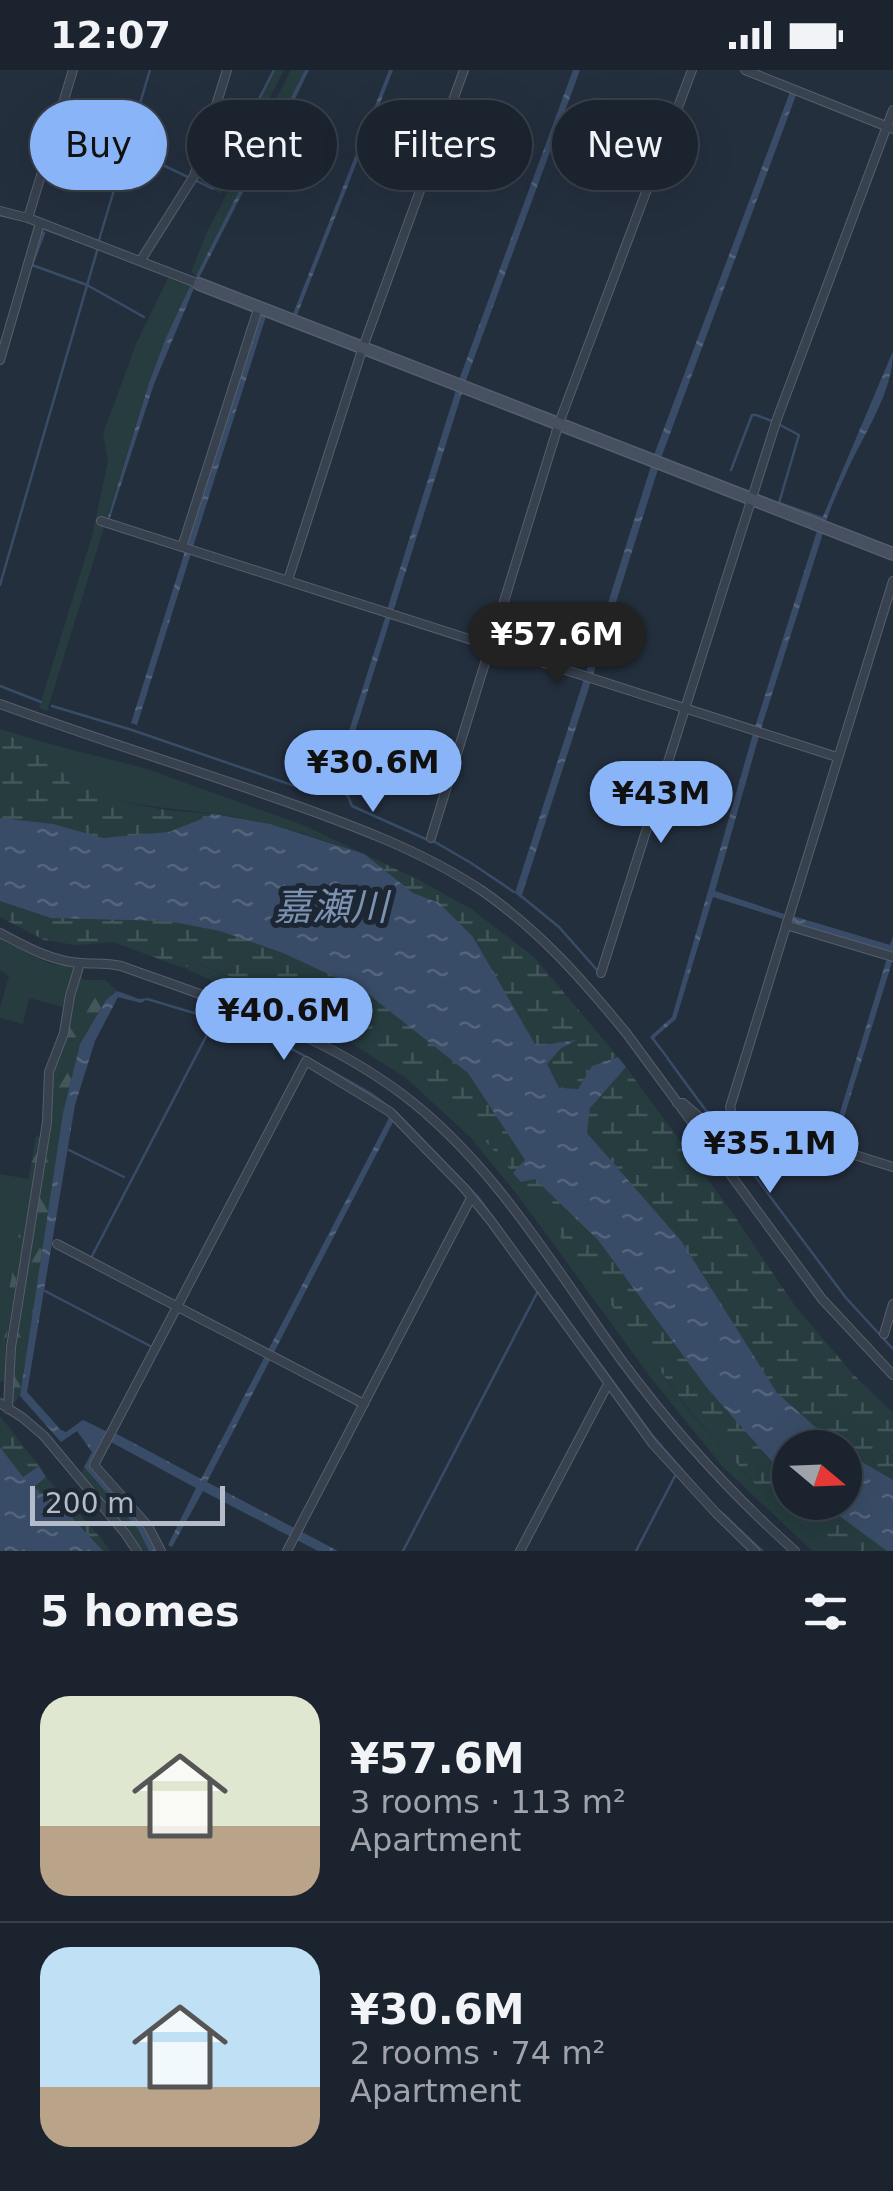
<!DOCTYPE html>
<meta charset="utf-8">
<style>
:root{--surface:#1b232e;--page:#242b36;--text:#f1f3f6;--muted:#a0a4aa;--line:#39404a;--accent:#8ab4f8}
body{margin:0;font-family:"DejaVu Sans","Noto Sans JP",sans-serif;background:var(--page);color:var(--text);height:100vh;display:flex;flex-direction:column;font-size:38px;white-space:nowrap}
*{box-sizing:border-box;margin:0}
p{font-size:32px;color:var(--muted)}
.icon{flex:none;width:55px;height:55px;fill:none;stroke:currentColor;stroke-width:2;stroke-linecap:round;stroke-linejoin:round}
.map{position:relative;height:1481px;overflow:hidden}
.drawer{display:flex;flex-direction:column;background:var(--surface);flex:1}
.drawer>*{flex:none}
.banner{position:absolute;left:30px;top:30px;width:835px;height:90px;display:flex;gap:20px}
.needle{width:65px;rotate:109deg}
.buttons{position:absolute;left:772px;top:1360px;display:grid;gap:20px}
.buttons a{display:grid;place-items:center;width:90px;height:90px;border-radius:50%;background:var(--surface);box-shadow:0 10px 40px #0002,0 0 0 2px var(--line);font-size:50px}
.scale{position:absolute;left:30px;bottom:25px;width:195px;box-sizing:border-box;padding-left:10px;border:5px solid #b4bcc9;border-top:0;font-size:28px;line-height:35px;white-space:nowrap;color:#b4bcc9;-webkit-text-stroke:8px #1d2633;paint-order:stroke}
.price{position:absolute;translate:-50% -85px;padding:0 22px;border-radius:35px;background:var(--accent);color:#111;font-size:32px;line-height:65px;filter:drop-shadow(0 2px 5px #0008)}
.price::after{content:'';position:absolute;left:50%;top:60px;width:30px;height:22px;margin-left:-15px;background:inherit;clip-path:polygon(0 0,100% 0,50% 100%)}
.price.current{background:#222;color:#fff}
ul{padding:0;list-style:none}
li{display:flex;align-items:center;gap:30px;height:250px;padding:0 40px}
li+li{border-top:2px solid var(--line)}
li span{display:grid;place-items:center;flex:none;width:280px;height:200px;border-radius:30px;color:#555}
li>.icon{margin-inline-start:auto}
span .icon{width:120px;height:120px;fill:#fffc;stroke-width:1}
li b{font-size:42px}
h2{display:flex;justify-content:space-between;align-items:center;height:120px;padding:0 40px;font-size:42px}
.tag{padding:0 35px;border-radius:45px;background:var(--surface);box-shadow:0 10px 40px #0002,0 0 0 2px var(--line);font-size:35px;line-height:90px}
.tag.current{background:var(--accent);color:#111}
.status{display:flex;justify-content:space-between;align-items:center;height:70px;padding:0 50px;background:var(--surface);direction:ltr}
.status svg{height:28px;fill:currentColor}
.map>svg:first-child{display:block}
.grass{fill:#263c3f}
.forest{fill:url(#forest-firs)}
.wetland{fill:url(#wetland-marsh)}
.water{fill:url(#water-ripples)}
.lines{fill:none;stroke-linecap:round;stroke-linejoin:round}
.stream{stroke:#394c67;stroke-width:2.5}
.street-casing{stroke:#565f6c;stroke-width:10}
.secondary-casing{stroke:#565f6c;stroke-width:14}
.street{stroke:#38414e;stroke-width:8}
.secondary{stroke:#465061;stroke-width:11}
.labels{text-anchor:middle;stroke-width:10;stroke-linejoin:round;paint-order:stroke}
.water-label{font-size:38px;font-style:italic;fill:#7c92b1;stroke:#1d2633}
</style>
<div class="status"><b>12:07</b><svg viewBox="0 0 49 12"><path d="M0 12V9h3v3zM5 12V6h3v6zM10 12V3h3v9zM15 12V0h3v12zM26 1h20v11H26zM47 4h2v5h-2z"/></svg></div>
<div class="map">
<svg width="893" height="1481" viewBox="0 0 893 1481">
<defs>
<pattern id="forest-firs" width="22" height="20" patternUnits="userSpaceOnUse" patternTransform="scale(2.5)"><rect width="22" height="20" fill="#263c3f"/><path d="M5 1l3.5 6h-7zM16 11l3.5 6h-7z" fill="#435659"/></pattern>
<pattern id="wetland-marsh" width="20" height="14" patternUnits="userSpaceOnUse" patternTransform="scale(2.5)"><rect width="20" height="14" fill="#263c3f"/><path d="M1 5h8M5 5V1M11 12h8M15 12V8" fill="none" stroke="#435659"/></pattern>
<pattern id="water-ripples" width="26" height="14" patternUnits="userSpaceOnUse" patternTransform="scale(2.5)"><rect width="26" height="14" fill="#394c67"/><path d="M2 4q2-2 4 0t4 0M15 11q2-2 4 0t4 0" fill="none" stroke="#53647b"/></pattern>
</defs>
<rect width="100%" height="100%" fill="#242f3e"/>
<g class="grass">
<polygon points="274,0 284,0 220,124 213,119"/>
<polygon points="291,0 305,0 278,53 266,68 196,206 191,202 208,160"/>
<polygon points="168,208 190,216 165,270 149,313 47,641 39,638 92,466 108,391 103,364 136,274"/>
<path d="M42,672L144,698L303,755L364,784C315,767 267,751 216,744C167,737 119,737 74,714C60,708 50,684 42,672Z"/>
<polygon points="0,869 51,894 75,898 84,910 74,928 67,961 48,997 59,965 63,937 29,928 23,954 0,948 0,937 9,906 0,900"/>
<polygon points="193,892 314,940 364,965 423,1008 456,1037 521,1112 690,1342 756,1415 831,1481 812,1481 721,1395 651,1308 519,1127 470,1067 406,1008 351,973 184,898"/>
<polygon points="0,1104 29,1109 0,1273"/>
<polygon points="84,1397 138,1459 149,1481 141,1481 131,1462 81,1404"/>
</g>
<g class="forest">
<polygon points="84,910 105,910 117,921 106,930 80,974 63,1044 20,1325 15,1332 10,1330 13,1275 52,1050 53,1002 67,961 74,928"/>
<polygon points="36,1066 41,1068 5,1277 5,1311 0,1312 0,1273"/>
</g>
<g class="wetland">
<polygon points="0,659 42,672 70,713 128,733 165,740 214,744 270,754 364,784 417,809 471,839 534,887 618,987 592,996 578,1019 557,1027 532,983 210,769 0,769"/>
<polygon points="0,823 350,844 542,1100 790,1399 790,1432 836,1433 893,1481 831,1481 756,1415 690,1341 513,1103 456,1037 423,1008 364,965 314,940 194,892 184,898 113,872 76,875 44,870 0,847"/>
<path d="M626,997L731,1141L795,1236L852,1303L893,1343V1420L845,1390V1378L825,1377L768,1320L576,1059C584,1034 603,1010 626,997Z"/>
<polygon points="0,1346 39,1396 23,1407 0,1377"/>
<polygon points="46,1407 102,1469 110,1481 103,1481 53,1427 39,1422 33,1416"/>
</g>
<g class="water">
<polygon points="305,0 309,0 291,37 270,69 199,208 196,206 266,68 278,53"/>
<polygon points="389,0 393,0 297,245 293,244"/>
<polygon points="573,0 580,0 465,313 459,310"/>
<polygon points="790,22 796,25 661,388 654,385"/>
<polygon points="190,216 194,218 154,314 109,451 107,450 149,313 165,270"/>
<polygon points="260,244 266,246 193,477 187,475"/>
<path d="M893,281C893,323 864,363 847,401C839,418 832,435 825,453L821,451Z"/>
<polygon points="456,320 462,323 393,542 387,540"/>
<polygon points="651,396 658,399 593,605 586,603"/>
<polygon points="817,461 823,463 761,659 755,657"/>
<polygon points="185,481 191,483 137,655 131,653"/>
<polygon points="386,545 391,547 337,719 331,717"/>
<polygon points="584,609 591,611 521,828 515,823"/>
<polygon points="753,664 759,666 715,821 784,844 783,849 713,827 676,949 654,968 669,988 667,989 650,967 672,947"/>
<polygon points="214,744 270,754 364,784 413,823 439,833 473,867 536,976 577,970 561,978 547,994 559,1018 578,1019 592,996 618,987 626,997 590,1038 587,1063 682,1172 777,1323 838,1377 790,1378 790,1409 782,1403 707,1318 598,1170 535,1109 521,1112 513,1103 525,1090 468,1003 363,920 283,883 220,861 168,851 51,848 0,831 0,748 53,754 103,768 169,762"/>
<polygon points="793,846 890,875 893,867 893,883 791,852"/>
<polygon points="887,888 893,889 836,1073 833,1075 831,1072"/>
<path d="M117,921L139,929L149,928L141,933L118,927L95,971L75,1035L27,1322L61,1360L66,1362L83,1350L114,1365L115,1363L201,1409L389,1048L393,1052L207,1412L338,1481H318L203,1421L172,1477L168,1475L196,1418L111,1372V1370L91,1395C108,1415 151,1457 156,1481H149L138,1459L84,1397L92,1382L77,1361L61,1372L20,1326L63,1043L80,974L106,930Z"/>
<polygon points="0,1377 23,1407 39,1396 46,1407 34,1417 39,1422 53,1427 103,1481 0,1481"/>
<polygon points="845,1382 893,1410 893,1481 887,1481 822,1433 845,1432"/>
</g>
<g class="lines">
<g class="stream">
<polyline points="127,78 188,107"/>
<polyline points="195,110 213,119 274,0"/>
<polyline points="42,158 91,176"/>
<polyline points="40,162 44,163 32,195 87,215 144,247"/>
<polyline points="99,170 150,0"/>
<polyline points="780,355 799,365 779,433 822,448"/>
<polyline points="731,400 752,345 756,345 772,351"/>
<polyline points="0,515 97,181"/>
<polyline points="0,616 41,632"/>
<polyline points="52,636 132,660 318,724 332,720 335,717 348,726 352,736 428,770"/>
<polyline points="435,772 471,793 514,822"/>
<polyline points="521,826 559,857 597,900"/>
<polyline points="147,929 221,951 294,980 370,1023 397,1043 478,1127 652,1365 697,1417"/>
<polyline points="668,989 718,1057"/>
<polyline points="724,1065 846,1228 893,1279"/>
<polyline points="69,1080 124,1107"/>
<polyline points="92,1186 211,957"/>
<polyline points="45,1221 152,1277"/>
<polyline points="723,1444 762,1481"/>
<polyline points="403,1481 537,1223"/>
<polyline points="636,1481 675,1406"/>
</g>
<g class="street-casing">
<g id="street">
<polyline points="745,0 893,59"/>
<polyline points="0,141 28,148 199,214"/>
<polyline points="28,148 73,0"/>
<polyline points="141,190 194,106 227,0"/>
<polyline points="0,290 40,153"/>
<polyline points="101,451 837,687"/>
<polyline points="182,477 259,236"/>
<polyline points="288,510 363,277 464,0"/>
<path d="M0,634C93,668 187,697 281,730C349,754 421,780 481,820C539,860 583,910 627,964L822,1229L893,1305"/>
<polyline points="431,768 559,353 692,0"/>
<polyline points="786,855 893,887"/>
<path d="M0,863C25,876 52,892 82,893C96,894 107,893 121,896C218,931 318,961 402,1024C494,1093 555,1199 622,1291C674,1361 730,1423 795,1481"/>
<polyline points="601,903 777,349 893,40"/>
<polyline points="677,1033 683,1033 718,1063 730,1057 733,1047 730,1037 893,511"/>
<polyline points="733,1047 893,1097"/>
<polyline points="57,1174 364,1334"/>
<polyline points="884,1264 893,1234"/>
<polyline points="0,1333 23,1348 44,1366 125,1463 137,1481"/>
<polyline points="8,1339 11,1277 47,1052 49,1002 64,963 70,926 80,893"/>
<polyline points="161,1481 148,1456 94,1395 306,991 390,1042 464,1118 491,1151 653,1374 716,1443 755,1481"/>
<polyline points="287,1481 471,1128"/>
<polyline points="520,1481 608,1314"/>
</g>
</g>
<g class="secondary-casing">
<polyline id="secondary" points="199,214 893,484"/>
</g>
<use href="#street" class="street"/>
<use href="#secondary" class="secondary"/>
</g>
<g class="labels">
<g class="water-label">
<text x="331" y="850">嘉瀬川</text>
</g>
</g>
</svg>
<div class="buttons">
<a><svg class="needle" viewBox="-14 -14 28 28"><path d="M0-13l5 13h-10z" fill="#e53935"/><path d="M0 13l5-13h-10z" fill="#a0a4aa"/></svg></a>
</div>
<div class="scale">200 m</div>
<b class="price current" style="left:557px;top:617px">¥57.6M</b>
<b class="price" style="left:373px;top:745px">¥30.6M</b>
<b class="price" style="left:661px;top:776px">¥43M</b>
<b class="price" style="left:284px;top:993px">¥40.6M</b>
<b class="price" style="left:770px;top:1126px">¥35.1M</b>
<div class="banner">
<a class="tag current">Buy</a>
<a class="tag">Rent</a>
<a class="tag">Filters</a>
<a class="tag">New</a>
</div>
</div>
<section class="drawer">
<h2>5 homes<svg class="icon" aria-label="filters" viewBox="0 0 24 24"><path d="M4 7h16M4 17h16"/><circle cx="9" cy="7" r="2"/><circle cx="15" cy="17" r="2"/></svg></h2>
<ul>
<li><span style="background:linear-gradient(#dfe7d0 65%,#b9a48a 0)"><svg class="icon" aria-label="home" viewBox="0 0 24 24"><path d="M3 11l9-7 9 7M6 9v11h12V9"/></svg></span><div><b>¥57.6M</b><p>3 rooms · 113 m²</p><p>Apartment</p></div></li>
<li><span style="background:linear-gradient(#bfe0f5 70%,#b9a48a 0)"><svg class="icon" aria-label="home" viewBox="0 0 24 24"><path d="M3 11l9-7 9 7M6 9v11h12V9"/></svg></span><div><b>¥30.6M</b><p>2 rooms · 74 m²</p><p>Apartment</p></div></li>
</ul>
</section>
